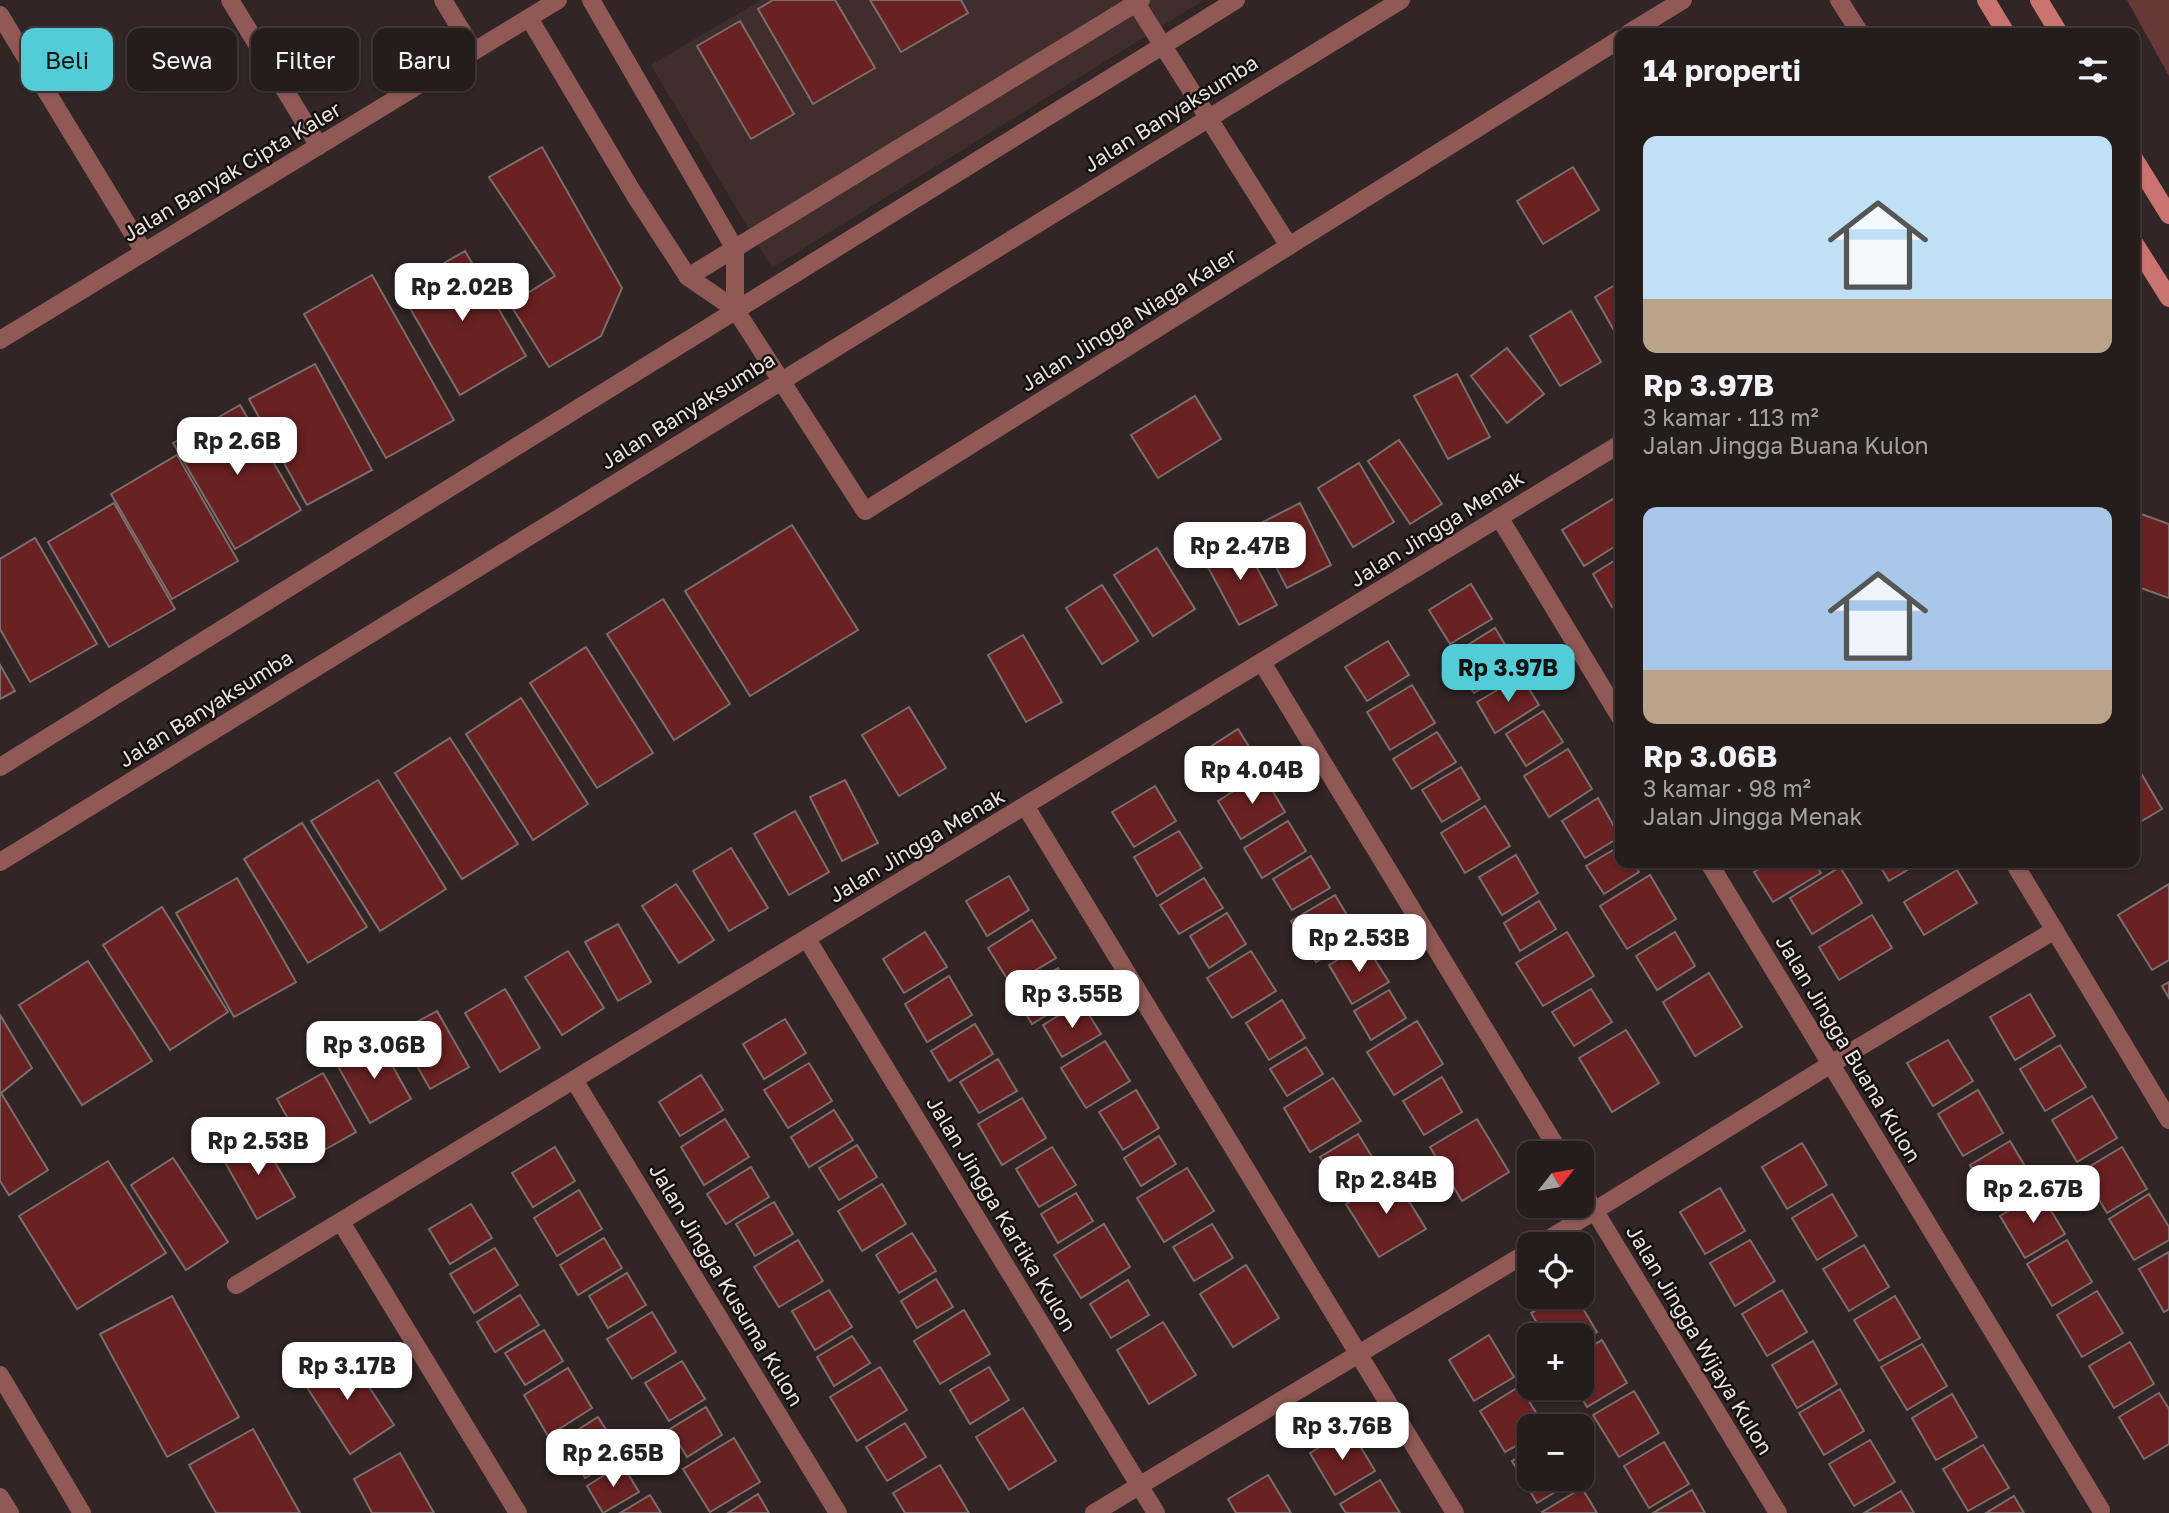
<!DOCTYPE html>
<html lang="id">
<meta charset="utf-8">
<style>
:root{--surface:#251c1c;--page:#2d2525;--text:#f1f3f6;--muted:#a3a1a3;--line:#423a3b;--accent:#52ccd6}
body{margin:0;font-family:"Golos Text",sans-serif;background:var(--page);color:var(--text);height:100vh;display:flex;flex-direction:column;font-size:26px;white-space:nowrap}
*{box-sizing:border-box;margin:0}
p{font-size:23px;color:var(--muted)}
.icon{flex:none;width:38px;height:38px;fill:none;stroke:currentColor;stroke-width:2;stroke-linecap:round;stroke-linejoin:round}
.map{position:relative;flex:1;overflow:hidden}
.details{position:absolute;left:1615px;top:28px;width:525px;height:840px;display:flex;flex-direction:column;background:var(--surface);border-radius:14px;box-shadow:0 2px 5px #0004,0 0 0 2px var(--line)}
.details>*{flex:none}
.guide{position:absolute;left:21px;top:28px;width:665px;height:63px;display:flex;gap:14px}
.needle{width:46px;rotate:59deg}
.fabs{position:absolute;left:1517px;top:1141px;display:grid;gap:14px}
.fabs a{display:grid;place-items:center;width:77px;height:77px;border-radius:14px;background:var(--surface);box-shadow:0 2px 5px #0004,0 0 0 2px var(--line);font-size:35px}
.price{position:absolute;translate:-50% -60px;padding:0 16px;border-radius:14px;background:#fff;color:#222;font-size:23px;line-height:46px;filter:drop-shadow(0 2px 4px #0008)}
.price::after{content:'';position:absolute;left:50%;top:42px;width:21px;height:16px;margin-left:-10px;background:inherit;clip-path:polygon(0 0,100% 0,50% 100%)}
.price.selected{background:var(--accent);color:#111}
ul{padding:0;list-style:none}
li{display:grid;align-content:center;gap:14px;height:371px;padding:0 28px}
li span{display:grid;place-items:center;height:217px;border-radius:14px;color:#555}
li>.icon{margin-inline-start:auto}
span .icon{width:126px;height:126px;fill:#fffc;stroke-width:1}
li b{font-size:30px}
h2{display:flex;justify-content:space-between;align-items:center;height:84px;padding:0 28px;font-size:30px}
.pill{padding:0 24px;border-radius:14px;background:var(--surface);box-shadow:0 2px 5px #0004,0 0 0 2px var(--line);font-size:24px;line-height:63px}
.pill.selected{background:var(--accent);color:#111}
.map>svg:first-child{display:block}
.built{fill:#3f2e2c}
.green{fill:#663836}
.building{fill:#692122;stroke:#7b6d6c;stroke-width:2}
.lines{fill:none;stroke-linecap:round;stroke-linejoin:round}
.lane{stroke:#905956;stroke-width:18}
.street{stroke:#905956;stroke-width:18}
.secondary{stroke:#ca736f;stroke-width:18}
.labels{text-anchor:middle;stroke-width:5;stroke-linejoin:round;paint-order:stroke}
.street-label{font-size:21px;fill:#eae2e1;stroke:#151010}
</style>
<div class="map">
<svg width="2169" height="1513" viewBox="0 0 2169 1513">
<rect width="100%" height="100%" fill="#312525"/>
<polygon class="built" points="761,0 1204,0 772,268 651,65"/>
<polygon class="green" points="2127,0 2169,0 2169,76"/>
<g class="building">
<polygon points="773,0 835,0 875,68 813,104 758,9"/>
<polygon points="870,0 961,0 968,13 901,52"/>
<polygon points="740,21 794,114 751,139 697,46"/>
<polygon points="542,147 622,288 601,336 549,367 510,304 555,276 489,177"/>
<polygon points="1573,167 1599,210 1543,244 1517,201"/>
<polygon points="465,251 526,356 460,395 399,289"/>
<polygon points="372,275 454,420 386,458 304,314"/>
<polygon points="1620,282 1620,341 1595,297"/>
<polygon points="1571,311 1601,362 1560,386 1530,336"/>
<polygon points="1507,348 1544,394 1507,423 1471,376"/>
<polygon points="315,364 372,470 307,505 249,399"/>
<polygon points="1457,374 1490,437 1448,459 1414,396"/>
<polygon points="1195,396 1221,439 1158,478 1131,435"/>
<polygon points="240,405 301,510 235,549 173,443"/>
<polygon points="1399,440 1442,504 1410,524 1368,461"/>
<polygon points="177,455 238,561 172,599 111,494"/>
<polygon points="1359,463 1394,522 1353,547 1318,488"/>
<polygon points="1613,499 1620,511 1620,543 1584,566 1562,530"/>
<polygon points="114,503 175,609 109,647 48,542"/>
<polygon points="1300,503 1331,565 1287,588 1255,526"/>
<polygon points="2141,514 2169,524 2169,598 2135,586 2135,533"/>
<polygon points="792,525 858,630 750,696 685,591"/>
<polygon points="35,538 97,644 30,682 0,629 0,559"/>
<polygon points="1241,538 1277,605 1239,625 1203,558"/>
<polygon points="1157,548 1195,609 1153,636 1114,575"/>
<polygon points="1620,557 1620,602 1612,607 1593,574"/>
<polygon points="1471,584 1492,619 1450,644 1429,610"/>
<polygon points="1102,585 1138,641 1102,664 1066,608"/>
<polygon points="663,599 730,704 674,740 607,634"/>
<polygon points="1495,628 1518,666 1474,693 1450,656"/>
<polygon points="1023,635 1062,702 1026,722 988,655"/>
<polygon points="1388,641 1409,675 1367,701 1345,667"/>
<polygon points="586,647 653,753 597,788 530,683"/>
<polygon points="0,665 15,691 0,699"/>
<polygon points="1521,676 1539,705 1495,733 1477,702"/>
<polygon points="1412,685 1435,723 1390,750 1367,712"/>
<polygon points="521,698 588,804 533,840 466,734"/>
<polygon points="909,707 946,768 899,796 862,735"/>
<polygon points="1543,711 1563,742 1526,766 1506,734"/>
<polygon points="1238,729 1260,764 1217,790 1196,756"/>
<polygon points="1437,732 1456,762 1412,789 1393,759"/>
<polygon points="450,738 518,844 462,879 395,773"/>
<polygon points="1568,749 1592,789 1549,817 1524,776"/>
<polygon points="2135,763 2162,809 2135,825"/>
<polygon points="1461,767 1480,799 1442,822 1422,790"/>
<polygon points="1262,773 1285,812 1241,839 1218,801"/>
<polygon points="378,780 446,889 380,931 311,821"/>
<polygon points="845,780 878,843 842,861 810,797"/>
<polygon points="1155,786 1176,821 1134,847 1112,812"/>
<polygon points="1598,798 1620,837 1585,858 1562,821"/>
<polygon points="1485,806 1510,846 1465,873 1441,833"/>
<polygon points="795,811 829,872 789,895 754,834"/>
<polygon points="1288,821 1306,851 1262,878 1244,848"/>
<polygon points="302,823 367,927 308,963 244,859"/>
<polygon points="1179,831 1202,868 1157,896 1134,857"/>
<polygon points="1620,846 1620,863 1633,863 1639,872 1604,894 1586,866"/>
<polygon points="731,848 768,908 729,931 693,871"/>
<polygon points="1516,855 1538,893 1502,915 1479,877"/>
<polygon points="1311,856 1330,888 1292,910 1273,879"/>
<polygon points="1770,863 1815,863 1821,873 1773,902 1754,872"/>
<polygon points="1878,863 1919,863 1889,881"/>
<polygon points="1840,867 1862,903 1812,934 1790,898"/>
<polygon points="1957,870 1977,903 1924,935 1904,902"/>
<polygon points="1650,875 1676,919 1627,949 1600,906"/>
<polygon points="1009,876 1029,910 987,936 966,901"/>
<polygon points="237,878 296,982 234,1017 176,913"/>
<polygon points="1204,878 1223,908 1179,934 1160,905"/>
<polygon points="676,884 714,940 679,963 642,906"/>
<polygon points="2169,884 2169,960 2152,970 2118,915"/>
<polygon points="1335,895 1359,935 1316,962 1291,921"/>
<polygon points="1539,901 1556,929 1520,951 1504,923"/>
<polygon points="162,907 228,1012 170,1050 103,945"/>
<polygon points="1227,913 1246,944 1209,968 1190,936"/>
<polygon points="1872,915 1892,948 1839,980 1819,947"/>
<polygon points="1032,920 1056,958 1011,985 988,948"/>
<polygon points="618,924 651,982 618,1001 585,942"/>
<polygon points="925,932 947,967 904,993 883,959"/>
<polygon points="1567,932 1594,976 1543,1006 1516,963"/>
<polygon points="1675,932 1695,966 1657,990 1636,956"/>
<polygon points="1365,944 1389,982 1352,1004 1329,965"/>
<polygon points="568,951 604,1008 562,1035 525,977"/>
<polygon points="1251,951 1276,991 1232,1018 1207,978"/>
<polygon points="88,961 152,1061 82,1105 19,1005"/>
<polygon points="1058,968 1076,997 1032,1024 1014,994"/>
<polygon points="1709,973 1742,1027 1695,1056 1663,1002"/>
<polygon points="949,976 972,1015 927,1042 905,1004"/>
<polygon points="2169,982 2169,998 2162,986"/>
<polygon points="505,989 540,1048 500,1072 465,1013"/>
<polygon points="1591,989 1612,1022 1574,1046 1552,1012"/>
<polygon points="1389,990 1406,1018 1371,1040 1354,1011"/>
<polygon points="2030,994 2055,1036 2015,1060 1990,1017"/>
<polygon points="1282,1000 1305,1038 1269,1060 1246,1023"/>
<polygon points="1081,1002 1101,1034 1062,1057 1043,1025"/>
<polygon points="437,1011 469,1067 430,1089 398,1032"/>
<polygon points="0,1015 32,1068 1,1093 48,1170 9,1195 0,1181"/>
<polygon points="785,1019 806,1053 764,1079 743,1044"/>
<polygon points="1417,1021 1443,1064 1394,1095 1367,1052"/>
<polygon points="975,1024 993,1054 949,1081 931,1051"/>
<polygon points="1626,1030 1659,1083 1612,1112 1579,1058"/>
<polygon points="378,1040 411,1099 370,1123 336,1063"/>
<polygon points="1948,1040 1973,1081 1933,1106 1907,1063"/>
<polygon points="1105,1041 1130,1081 1086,1108 1061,1068"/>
<polygon points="2060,1045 2086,1087 2045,1111 2020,1069"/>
<polygon points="1306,1047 1323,1074 1287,1096 1270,1069"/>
<polygon points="998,1059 1017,1091 979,1113 960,1082"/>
<polygon points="809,1063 832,1101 788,1128 764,1090"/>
<polygon points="323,1073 356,1132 310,1158 277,1099"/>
<polygon points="701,1075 723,1110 680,1136 659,1102"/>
<polygon points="1442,1077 1462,1112 1424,1135 1403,1101"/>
<polygon points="1333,1078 1361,1121 1310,1152 1284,1108"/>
<polygon points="1136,1090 1159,1128 1123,1150 1099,1112"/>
<polygon points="1978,1090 2003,1133 1963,1156 1938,1114"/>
<polygon points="2092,1096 2117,1138 2077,1162 2052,1120"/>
<polygon points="1022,1098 1046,1138 1002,1165 978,1124"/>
<polygon points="834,1110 853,1140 809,1167 791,1137"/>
<polygon points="725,1119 749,1157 704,1185 681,1147"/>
<polygon points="1477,1119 1509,1172 1462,1201 1430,1147"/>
<polygon points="1358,1134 1379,1168 1341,1192 1320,1157"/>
<polygon points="260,1136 295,1197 257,1219 222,1157"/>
<polygon points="1159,1136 1176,1164 1141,1186 1124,1158"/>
<polygon points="2010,1141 2035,1183 1995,1207 1970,1165"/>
<polygon points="1802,1143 1827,1185 1787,1209 1762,1167"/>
<polygon points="857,1145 877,1177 839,1200 819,1168"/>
<polygon points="555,1147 575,1181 533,1207 512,1173"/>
<polygon points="1052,1147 1076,1185 1039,1207 1016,1169"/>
<polygon points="2122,1147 2147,1189 2107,1213 2082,1171"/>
<polygon points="173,1158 228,1242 186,1270 131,1185"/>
<polygon points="108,1161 166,1253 77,1309 19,1216"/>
<polygon points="751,1167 769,1197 726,1224 707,1194"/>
<polygon points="1187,1168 1214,1211 1164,1242 1137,1198"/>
<polygon points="1393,1175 1426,1229 1379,1257 1346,1204"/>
<polygon points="882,1184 906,1224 862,1251 838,1211"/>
<polygon points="1720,1188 1745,1231 1705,1254 1680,1212"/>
<polygon points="579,1190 602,1229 557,1256 534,1218"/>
<polygon points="2040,1192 2065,1234 2025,1258 2000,1216"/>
<polygon points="1076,1193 1093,1221 1058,1243 1041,1214"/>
<polygon points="1832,1194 1857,1236 1817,1260 1792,1218"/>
<polygon points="2149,1194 2169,1227 2169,1240 2134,1260 2109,1219"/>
<polygon points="774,1202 793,1234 755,1256 736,1224"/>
<polygon points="471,1204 492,1238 450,1264 429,1229"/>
<polygon points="1104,1224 1130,1267 1081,1298 1054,1255"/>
<polygon points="1212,1224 1233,1258 1194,1281 1173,1247"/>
<polygon points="912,1233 936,1271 899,1293 876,1255"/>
<polygon points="604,1238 622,1268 578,1295 560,1265"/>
<polygon points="798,1240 823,1281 779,1307 754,1267"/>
<polygon points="1750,1240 1775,1281 1735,1306 1710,1263"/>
<polygon points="2067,1240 2092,1282 2052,1306 2027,1264"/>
<polygon points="1864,1245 1889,1287 1849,1311 1823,1269"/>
<polygon points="495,1248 518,1285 474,1313 450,1274"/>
<polygon points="2169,1252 2169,1309 2164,1312 2139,1269"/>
<polygon points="1246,1265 1279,1318 1233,1347 1200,1294"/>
<polygon points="627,1273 646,1305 608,1328 589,1296"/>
<polygon points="936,1279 953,1307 917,1328 901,1301"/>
<polygon points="1128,1280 1149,1315 1111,1338 1090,1304"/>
<polygon points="829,1290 852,1327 815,1350 792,1311"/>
<polygon points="1782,1290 1807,1332 1767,1356 1742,1314"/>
<polygon points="2097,1291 2123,1333 2082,1357 2057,1315"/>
<polygon points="520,1295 539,1325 495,1352 477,1322"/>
<polygon points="172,1296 239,1417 167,1457 100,1334"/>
<polygon points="1895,1296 1920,1338 1879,1361 1854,1320"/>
<polygon points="1560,1297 1576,1297 1597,1332 1582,1340 1582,1335 1544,1335 1531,1313"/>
<polygon points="964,1310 990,1354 940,1384 914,1341"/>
<polygon points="652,1312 676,1352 632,1379 607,1339"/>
<polygon points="1163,1322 1196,1375 1149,1404 1117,1350"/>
<polygon points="544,1330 563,1361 525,1385 505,1353"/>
<polygon points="1489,1335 1514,1377 1474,1401 1449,1360"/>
<polygon points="852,1336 870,1363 834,1386 817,1357"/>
<polygon points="1602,1340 1627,1383 1587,1407 1576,1388 1582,1388 1582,1352"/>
<polygon points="1813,1341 1837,1384 1797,1408 1772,1365"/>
<polygon points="2130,1342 2154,1384 2114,1408 2089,1366"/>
<polygon points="1922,1344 1947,1386 1907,1410 1881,1367"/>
<polygon points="344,1349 394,1425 350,1454 301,1378"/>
<polygon points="682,1361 705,1399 669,1421 645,1383"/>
<polygon points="880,1367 907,1410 857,1441 830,1397"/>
<polygon points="989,1367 1009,1400 970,1424 950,1390"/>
<polygon points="568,1368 592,1408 548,1436 524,1395"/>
<polygon points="1520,1386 1544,1426 1530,1426 1530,1438 1505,1452 1480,1411"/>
<polygon points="1840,1389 1864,1431 1824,1455 1799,1413"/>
<polygon points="1634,1391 1659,1433 1619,1457 1593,1415"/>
<polygon points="2159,1393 2169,1409 2169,1444 2144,1459 2119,1417"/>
<polygon points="1952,1394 1977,1437 1936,1460 1912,1418"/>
<polygon points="706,1407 722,1435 687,1457 670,1429"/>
<polygon points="1023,1408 1056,1461 1009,1490 976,1437"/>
<polygon points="598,1417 622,1455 585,1478 562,1440"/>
<polygon points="905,1423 926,1457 887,1481 866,1447"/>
<polygon points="253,1429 300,1513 216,1513 189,1465"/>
<polygon points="1350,1429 1375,1471 1335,1495 1310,1453"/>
<polygon points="734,1438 760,1482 710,1512 683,1469"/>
<polygon points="1870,1440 1895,1482 1854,1506 1829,1464"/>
<polygon points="1664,1442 1689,1484 1649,1508 1624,1466"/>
<polygon points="1983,1445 2009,1488 1968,1511 1943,1469"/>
<polygon points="1530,1450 1530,1479 1577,1479 1537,1503 1512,1461"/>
<polygon points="400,1453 434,1513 372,1513 354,1479"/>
<polygon points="622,1464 639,1492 603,1513 587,1486"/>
<polygon points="940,1465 969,1513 905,1513 893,1493"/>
<polygon points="1268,1475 1291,1513 1236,1513 1228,1499"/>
<polygon points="1380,1480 1400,1513 1346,1513 1340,1504"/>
<polygon points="1582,1488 1597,1513 1543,1513 1542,1512"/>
<polygon points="1692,1490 1705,1513 1653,1513"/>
<polygon points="1901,1491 1914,1513 1864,1513"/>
<polygon points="758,1494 769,1513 728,1513"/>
<polygon points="650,1495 661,1513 620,1513"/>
<polygon points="2014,1496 2024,1513 1986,1513"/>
</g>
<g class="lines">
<g class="lane">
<polyline points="1839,0 1860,33"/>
<polyline points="1136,3 1289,246"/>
<polyline points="1629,33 1683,0"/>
<polyline points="688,277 1141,0"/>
<polyline points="735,309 865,511 1620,39"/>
</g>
<g class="street">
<polyline points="230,0 319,146"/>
<polyline points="443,0 474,51"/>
<polyline points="591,0 735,249 735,309"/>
<polyline points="0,15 144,252"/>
<polyline points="529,18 634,194 688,277 735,309"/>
<polyline points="0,340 558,0"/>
<polyline points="1499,517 1620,717"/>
<polyline points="1263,664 1560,1153"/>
<polyline points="0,767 1236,0"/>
<polyline points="1026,807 1455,1513"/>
<polyline points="0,862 1401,0"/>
<polyline points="1709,863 2101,1510"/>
<polyline points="2014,863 2169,1120"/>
<polyline points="807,939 1156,1513"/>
<polyline points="574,1080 838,1513"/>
<polyline points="1582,1190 1778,1513"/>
<polyline points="341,1222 518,1513"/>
<polyline points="1541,1244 1831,1064 2055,930"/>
<polyline points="236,1285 1620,444"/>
<polyline points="0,1375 82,1513"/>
<polyline points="0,1497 10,1513"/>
<polyline points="1094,1513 1530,1251"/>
</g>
<g class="secondary">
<polyline points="1986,0 2006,33"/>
<polyline points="2039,0 2059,33"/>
<polyline points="2135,160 2169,215"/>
<polyline points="2135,244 2169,298"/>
</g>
</g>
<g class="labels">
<g class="street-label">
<text transform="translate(1171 114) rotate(-32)" y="7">Jalan Banyaksumba</text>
<text transform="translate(232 172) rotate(-31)" y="7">Jalan Banyak Cipta Kaler</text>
<text transform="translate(1129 320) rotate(-32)" y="7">Jalan Jingga Niaga Kaler</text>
<text transform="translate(688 411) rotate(-32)" y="7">Jalan Banyaksumba</text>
<text transform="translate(1437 529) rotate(-32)" y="7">Jalan Jingga Menak</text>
<text transform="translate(206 709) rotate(-32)" y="7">Jalan Banyaksumba</text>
<text transform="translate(917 846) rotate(-31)" y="7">Jalan Jingga Menak</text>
<text transform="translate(1848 1049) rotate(59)" y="7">Jalan Jingga Buana Kulon</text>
<text transform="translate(1001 1214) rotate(59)" y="7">Jalan Jingga Kartika Kulon</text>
<text transform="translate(726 1285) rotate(59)" y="7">Jalan Jingga Kusuma Kulon</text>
<text transform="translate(1699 1340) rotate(59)" y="7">Jalan Jingga Wijaya Kulon</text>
</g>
</g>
</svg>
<div class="fabs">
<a><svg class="needle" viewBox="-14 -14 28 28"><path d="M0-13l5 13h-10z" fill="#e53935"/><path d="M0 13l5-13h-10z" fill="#a3a1a3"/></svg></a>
<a><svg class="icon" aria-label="locate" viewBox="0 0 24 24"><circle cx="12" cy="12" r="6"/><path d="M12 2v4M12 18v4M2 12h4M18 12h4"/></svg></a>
<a>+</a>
<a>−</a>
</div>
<b class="price" style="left:462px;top:323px">Rp 2.02B</b>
<b class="price" style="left:237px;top:477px">Rp 2.6B</b>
<b class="price" style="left:1240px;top:582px">Rp 2.47B</b>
<b class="price selected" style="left:1508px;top:704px">Rp 3.97B</b>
<b class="price" style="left:1252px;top:806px">Rp 4.04B</b>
<b class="price" style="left:1359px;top:974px">Rp 2.53B</b>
<b class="price" style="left:1072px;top:1030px">Rp 3.55B</b>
<b class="price" style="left:374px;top:1081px">Rp 3.06B</b>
<b class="price" style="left:258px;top:1177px">Rp 2.53B</b>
<b class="price" style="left:1386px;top:1216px">Rp 2.84B</b>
<b class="price" style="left:2033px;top:1225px">Rp 2.67B</b>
<b class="price" style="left:347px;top:1402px">Rp 3.17B</b>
<b class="price" style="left:1342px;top:1462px">Rp 3.76B</b>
<b class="price" style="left:613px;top:1489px">Rp 2.65B</b>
<div class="guide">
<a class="pill selected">Beli</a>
<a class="pill">Sewa</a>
<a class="pill">Filter</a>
<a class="pill">Baru</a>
</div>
<section class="details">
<h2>14 properti<svg class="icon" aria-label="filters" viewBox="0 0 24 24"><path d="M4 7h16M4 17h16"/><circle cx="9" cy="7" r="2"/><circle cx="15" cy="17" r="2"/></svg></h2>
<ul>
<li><span style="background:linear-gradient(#bfe0f5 75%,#b9a48a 0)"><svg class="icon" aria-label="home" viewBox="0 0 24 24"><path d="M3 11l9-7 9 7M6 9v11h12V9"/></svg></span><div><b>Rp 3.97B</b><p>3 kamar · 113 m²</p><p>Jalan Jingga Buana Kulon</p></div></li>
<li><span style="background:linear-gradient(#a9c7e8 75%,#b9a48a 0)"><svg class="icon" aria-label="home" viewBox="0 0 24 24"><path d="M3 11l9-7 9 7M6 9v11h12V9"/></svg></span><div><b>Rp 3.06B</b><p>3 kamar · 98 m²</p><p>Jalan Jingga Menak</p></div></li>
</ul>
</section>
</div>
